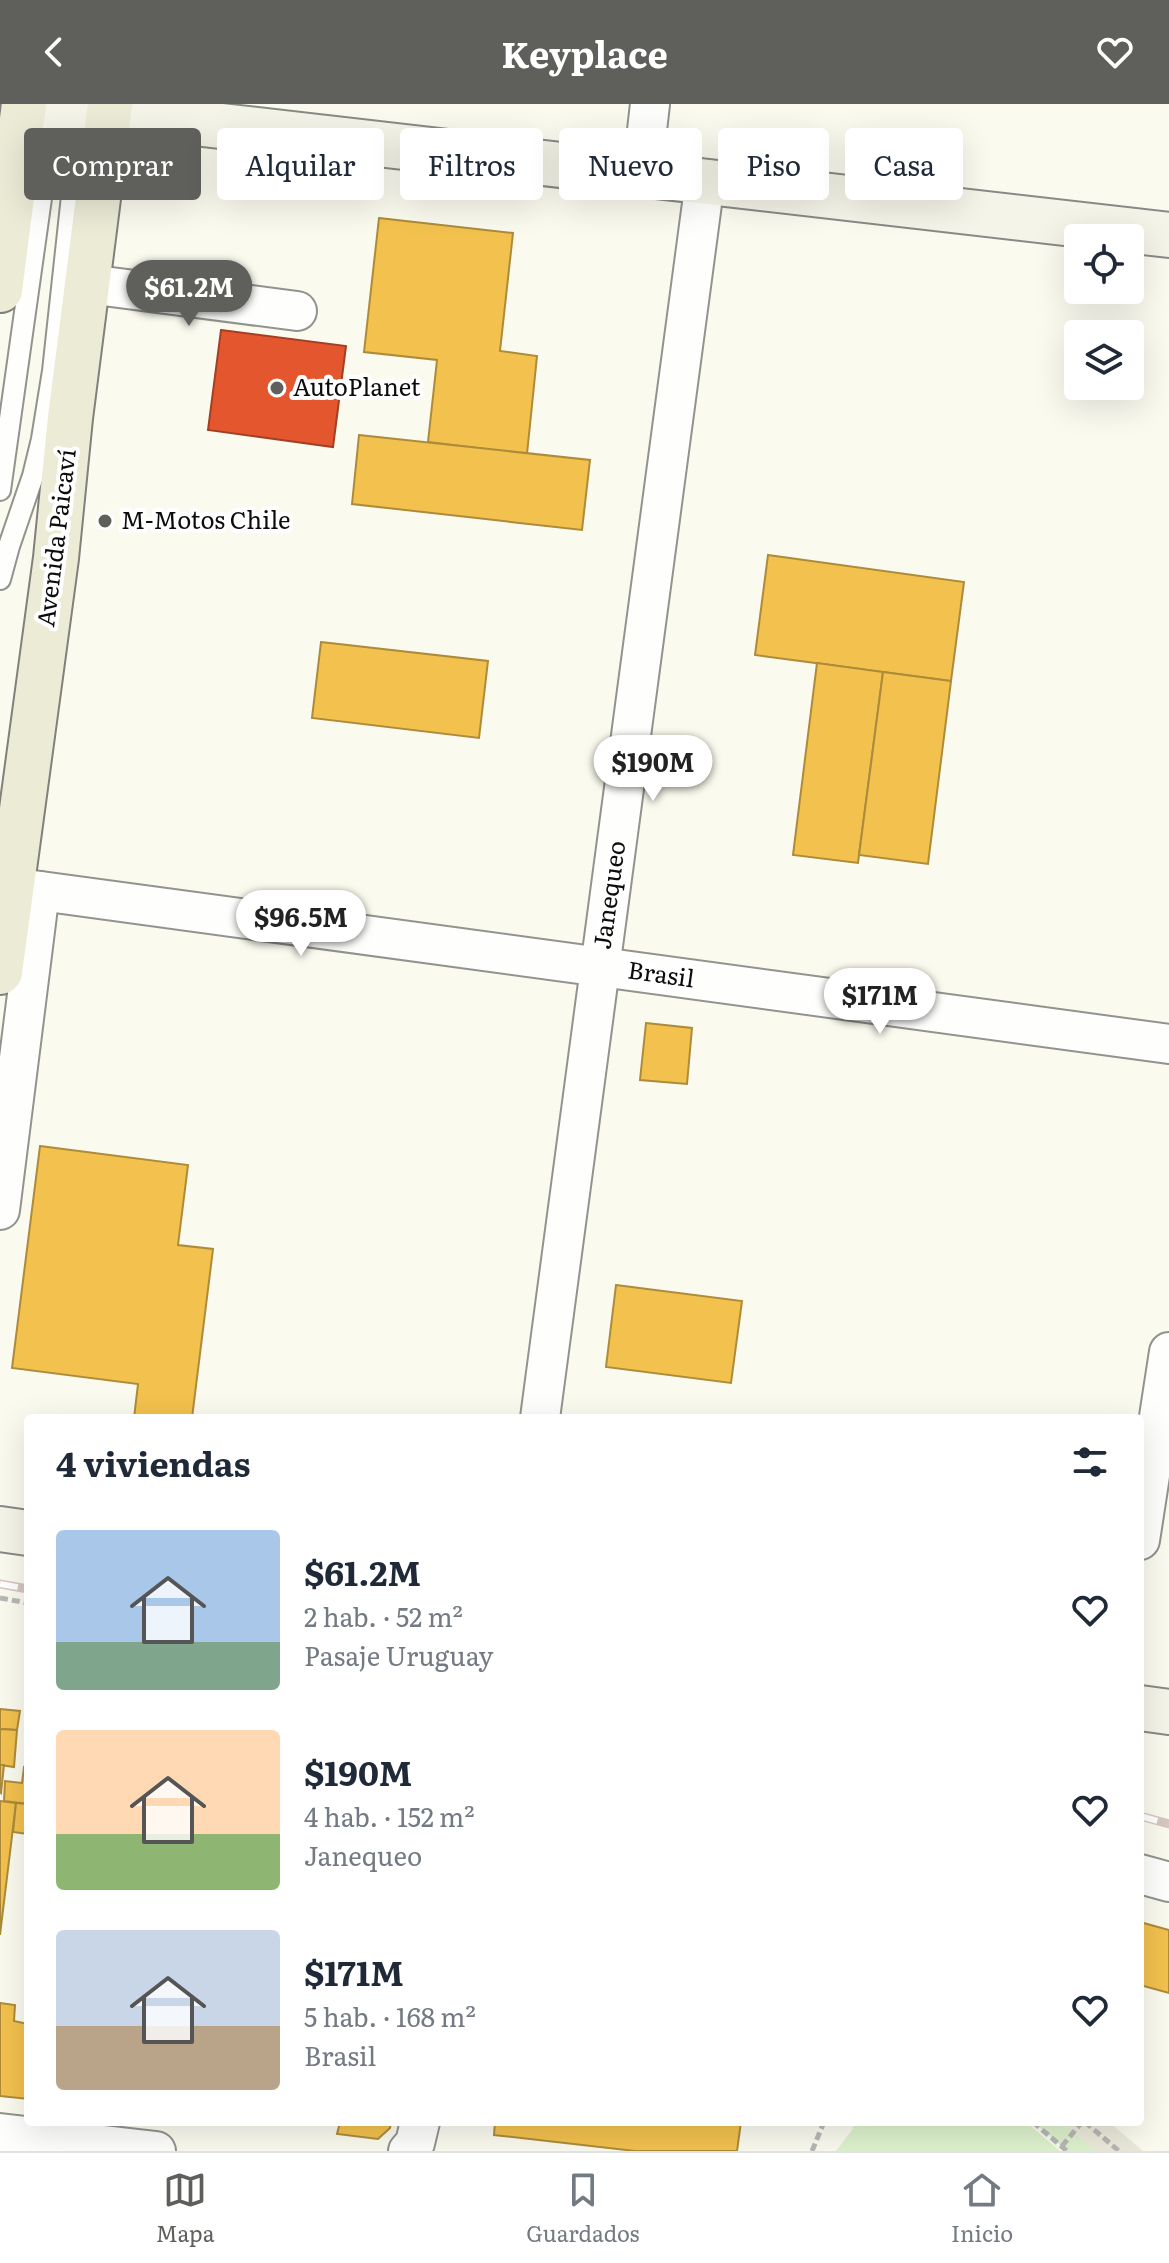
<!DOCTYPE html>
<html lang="es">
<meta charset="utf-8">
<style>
:root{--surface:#fff;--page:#f6f6f7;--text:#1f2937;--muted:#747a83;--line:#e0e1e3;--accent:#5f5f5b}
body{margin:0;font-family:Literata,serif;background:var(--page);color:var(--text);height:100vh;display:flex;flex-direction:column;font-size:30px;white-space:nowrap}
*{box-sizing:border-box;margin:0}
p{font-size:26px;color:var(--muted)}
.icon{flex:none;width:44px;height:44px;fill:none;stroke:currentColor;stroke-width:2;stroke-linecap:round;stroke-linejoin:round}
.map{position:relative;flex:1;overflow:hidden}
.sheet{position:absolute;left:24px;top:1310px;width:1120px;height:712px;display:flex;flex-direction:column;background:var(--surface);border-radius:8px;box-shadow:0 8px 32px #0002}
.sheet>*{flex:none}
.banner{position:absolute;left:24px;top:24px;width:1122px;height:72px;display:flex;gap:16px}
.controls{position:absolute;left:1064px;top:120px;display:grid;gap:16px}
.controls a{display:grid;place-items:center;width:80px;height:80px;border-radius:8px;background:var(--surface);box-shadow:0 8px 32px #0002;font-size:40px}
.price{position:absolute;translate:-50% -68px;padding:0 18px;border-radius:28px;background:#fff;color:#222;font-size:26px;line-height:52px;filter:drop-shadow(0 2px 4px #0008)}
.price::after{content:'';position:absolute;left:50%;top:48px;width:24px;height:18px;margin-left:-12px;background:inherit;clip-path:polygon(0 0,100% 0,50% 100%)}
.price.on{background:var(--accent);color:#fff}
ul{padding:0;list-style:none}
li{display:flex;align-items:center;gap:24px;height:200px;padding:0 32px}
li span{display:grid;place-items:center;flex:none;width:224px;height:160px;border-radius:8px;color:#555}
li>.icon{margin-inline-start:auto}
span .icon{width:96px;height:96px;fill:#fffc;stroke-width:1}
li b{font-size:34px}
h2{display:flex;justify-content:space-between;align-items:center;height:96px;padding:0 32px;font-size:34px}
.chip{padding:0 28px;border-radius:8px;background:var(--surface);box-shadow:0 8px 32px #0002;font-size:28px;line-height:72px}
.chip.on{background:var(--accent);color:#fff}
header{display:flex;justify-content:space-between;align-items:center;height:104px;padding:0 32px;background:var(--accent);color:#fff;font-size:36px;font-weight:700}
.tab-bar{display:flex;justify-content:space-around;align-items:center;height:112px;border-top:2px solid var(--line);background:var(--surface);font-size:22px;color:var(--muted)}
.tab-bar a{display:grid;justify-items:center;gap:4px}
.tab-bar .on{color:var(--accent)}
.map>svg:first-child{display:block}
.green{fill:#ddf2cd}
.plaza{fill:#ebeada}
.homes{fill:#f2c14e;stroke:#ad8b3a;stroke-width:2}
.shops{fill:#e4572e;stroke:#a34024;stroke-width:2}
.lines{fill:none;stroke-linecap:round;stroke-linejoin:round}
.lane-casing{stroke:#93938e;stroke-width:24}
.street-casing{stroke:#93938e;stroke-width:42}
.secondary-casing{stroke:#8a8a85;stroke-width:48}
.primary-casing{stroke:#80807c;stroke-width:48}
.path{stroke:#b7b7b5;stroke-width:5;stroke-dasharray:8 4;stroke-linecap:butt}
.lane{stroke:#fefefd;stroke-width:20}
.street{stroke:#fefefd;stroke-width:38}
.secondary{stroke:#f4f4e8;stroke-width:44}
.primary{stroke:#ecebd6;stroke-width:44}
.rail-casing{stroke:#d7c6c2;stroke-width:9}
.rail{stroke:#fff;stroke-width:6;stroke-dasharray:18;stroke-linecap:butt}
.poi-dot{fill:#5f5f5b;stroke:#fff;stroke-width:3}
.labels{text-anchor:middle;stroke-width:8;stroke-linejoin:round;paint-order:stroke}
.poi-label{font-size:24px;fill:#0c0c0c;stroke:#fff;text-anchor:start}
.street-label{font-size:24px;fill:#0c0c0c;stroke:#fff}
</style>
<header><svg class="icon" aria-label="back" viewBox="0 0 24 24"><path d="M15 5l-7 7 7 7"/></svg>Keyplace<svg class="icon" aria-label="heart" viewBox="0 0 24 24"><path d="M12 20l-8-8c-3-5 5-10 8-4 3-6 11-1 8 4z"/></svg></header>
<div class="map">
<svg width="1169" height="2047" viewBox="0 0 1169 2047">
<rect width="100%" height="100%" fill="#fafaef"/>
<g class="green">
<polygon points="854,2018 1026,2018 1060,2047 836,2047 852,2026"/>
<polygon points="1033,2018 1062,2018 1096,2047 1067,2047"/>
</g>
<polygon class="plaza" points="1062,2018 1109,2018 1143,2047 1096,2047"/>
<g class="homes">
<polygon points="379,114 513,129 500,247 537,252 527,350 428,338 437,256 364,248"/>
<polygon points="359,331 590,356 582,426 352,400"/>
<polygon points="768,451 964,478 951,577 755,551"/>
<polygon points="321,538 488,557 479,634 312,614"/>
<polygon points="817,559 883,568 858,759 793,751"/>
<polygon points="883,568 951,577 928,760 859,751"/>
<polygon points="646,919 692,924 687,980 640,976"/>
<polygon points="40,1042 188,1061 178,1141 213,1145 192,1314 134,1314 138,1280 12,1264"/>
<polygon points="616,1181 742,1197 731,1279 606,1263"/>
<polygon points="0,1605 20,1607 17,1626 0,1625"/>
<polygon points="0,1625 17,1626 14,1663 0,1661"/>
<polygon points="0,1661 4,1661 1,1689 0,1688"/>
<polygon points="24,1663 28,1664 28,1700 4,1697 5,1677 22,1679"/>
<polygon points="0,1697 16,1699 0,1831"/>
<polygon points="16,1699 28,1700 28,1730 13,1728"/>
<polygon points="1140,1818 1169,1826 1169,1889 1140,1881"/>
<polygon points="0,1899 15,1901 14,1917 28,1920 28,1995 0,1992"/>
<polygon points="340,2018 391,2018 390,2024 378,2035 337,2030"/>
<polygon points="495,2018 741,2018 737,2047 635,2047 494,2031"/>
</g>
<polygon class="shops" points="221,226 346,242 333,343 208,326"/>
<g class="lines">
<g class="lane-casing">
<g id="lane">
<polyline points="0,386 43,80 51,0"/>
<polyline points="0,475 9,442 33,372 42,335 53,267 82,0"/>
</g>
</g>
<g class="street-casing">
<g id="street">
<polyline points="642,70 650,0"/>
<polyline points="88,180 297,207"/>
<polyline points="11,783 1169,940"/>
<polyline points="0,1106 40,787"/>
<polyline points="540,1314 705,77"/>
<polyline points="1140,1436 1169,1248"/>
<polyline points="1140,1770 1169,1778"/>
<polyline points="0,2029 156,2047"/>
<polyline points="408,2047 415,2039 420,2018"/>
</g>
</g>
<g class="secondary-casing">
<g id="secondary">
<polyline points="30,0 1169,131"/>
<polyline points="0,1425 28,1429"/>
<polyline points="1140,1604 1169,1608"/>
</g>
</g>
<g class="primary-casing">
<g id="primary">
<polyline points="0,186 24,0"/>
<polyline points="0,868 56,454 70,314 110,0"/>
</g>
</g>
<g class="path">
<polyline points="0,1494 28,1499"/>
<polyline points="1033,2018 1067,2047"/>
<polyline points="1085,2018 1119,2047"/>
<polyline points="1062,2042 1082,2018"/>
<polyline points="812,2047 824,2018"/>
</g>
<use href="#lane" class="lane"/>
<use href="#street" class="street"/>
<use href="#secondary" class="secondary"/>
<use href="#primary" class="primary"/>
<g class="rail-casing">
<g id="rail">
<polyline points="0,1480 28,1485"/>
<polyline points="1140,1712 1169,1720"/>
</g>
</g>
<use href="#rail" class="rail"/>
</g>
<g class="poi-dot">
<circle cx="277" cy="284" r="8"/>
<circle cx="105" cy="417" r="8"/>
</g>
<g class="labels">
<g class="poi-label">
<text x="293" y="292">AutoPlanet</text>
<text x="121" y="425">M-Motos Chile</text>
</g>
<g class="street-label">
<text transform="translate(57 434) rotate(-83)" y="8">Avenida Paicaví</text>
<text transform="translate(610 791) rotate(-82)" y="8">Janequeo</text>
<text transform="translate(661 871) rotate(8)" y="8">Brasil</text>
</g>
</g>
</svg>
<div class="controls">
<a><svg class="icon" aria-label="locate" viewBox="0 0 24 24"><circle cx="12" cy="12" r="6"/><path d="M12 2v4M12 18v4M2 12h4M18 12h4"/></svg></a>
<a><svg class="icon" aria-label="layers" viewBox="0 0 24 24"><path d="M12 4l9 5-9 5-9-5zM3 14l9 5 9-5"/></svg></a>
</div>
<b class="price on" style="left:189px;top:224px">$61.2M</b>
<b class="price" style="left:653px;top:699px">$190M</b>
<b class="price" style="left:301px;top:854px">$96.5M</b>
<b class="price" style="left:880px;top:932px">$171M</b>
<div class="banner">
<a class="chip on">Comprar</a>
<a class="chip">Alquilar</a>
<a class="chip">Filtros</a>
<a class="chip">Nuevo</a>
<a class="chip">Piso</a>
<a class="chip">Casa</a>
</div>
<section class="sheet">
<h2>4 viviendas<svg class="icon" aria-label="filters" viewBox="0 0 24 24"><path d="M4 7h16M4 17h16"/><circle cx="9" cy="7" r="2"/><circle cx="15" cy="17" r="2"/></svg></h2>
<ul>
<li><span style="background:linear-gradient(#a9c7e8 70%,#7fa58c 0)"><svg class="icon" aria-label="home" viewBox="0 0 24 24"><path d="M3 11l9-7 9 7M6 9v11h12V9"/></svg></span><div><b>$61.2M</b><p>2 hab. · 52 m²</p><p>Pasaje Uruguay</p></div><svg class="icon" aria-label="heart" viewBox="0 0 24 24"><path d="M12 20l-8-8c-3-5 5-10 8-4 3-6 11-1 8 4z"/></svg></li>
<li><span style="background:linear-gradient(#ffd9b3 65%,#8fb573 0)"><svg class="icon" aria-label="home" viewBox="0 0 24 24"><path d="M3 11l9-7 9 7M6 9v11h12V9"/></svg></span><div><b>$190M</b><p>4 hab. · 152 m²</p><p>Janequeo</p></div><svg class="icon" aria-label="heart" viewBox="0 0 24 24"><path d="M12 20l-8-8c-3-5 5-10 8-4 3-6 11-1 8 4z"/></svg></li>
<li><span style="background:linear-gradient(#c9d6e8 60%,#b9a48a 0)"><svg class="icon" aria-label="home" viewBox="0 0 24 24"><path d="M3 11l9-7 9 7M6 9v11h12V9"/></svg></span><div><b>$171M</b><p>5 hab. · 168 m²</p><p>Brasil</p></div><svg class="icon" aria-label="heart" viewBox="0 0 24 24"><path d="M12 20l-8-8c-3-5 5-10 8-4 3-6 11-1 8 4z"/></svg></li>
</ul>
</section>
</div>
<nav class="tab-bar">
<a class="on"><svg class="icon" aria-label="map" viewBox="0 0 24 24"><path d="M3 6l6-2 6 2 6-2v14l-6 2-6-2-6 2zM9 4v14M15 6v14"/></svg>Mapa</a>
<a><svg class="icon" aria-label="saved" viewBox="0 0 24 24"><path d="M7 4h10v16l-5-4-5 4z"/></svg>Guardados</a>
<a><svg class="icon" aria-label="home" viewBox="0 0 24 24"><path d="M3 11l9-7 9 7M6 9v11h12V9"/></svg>Inicio</a>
</nav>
